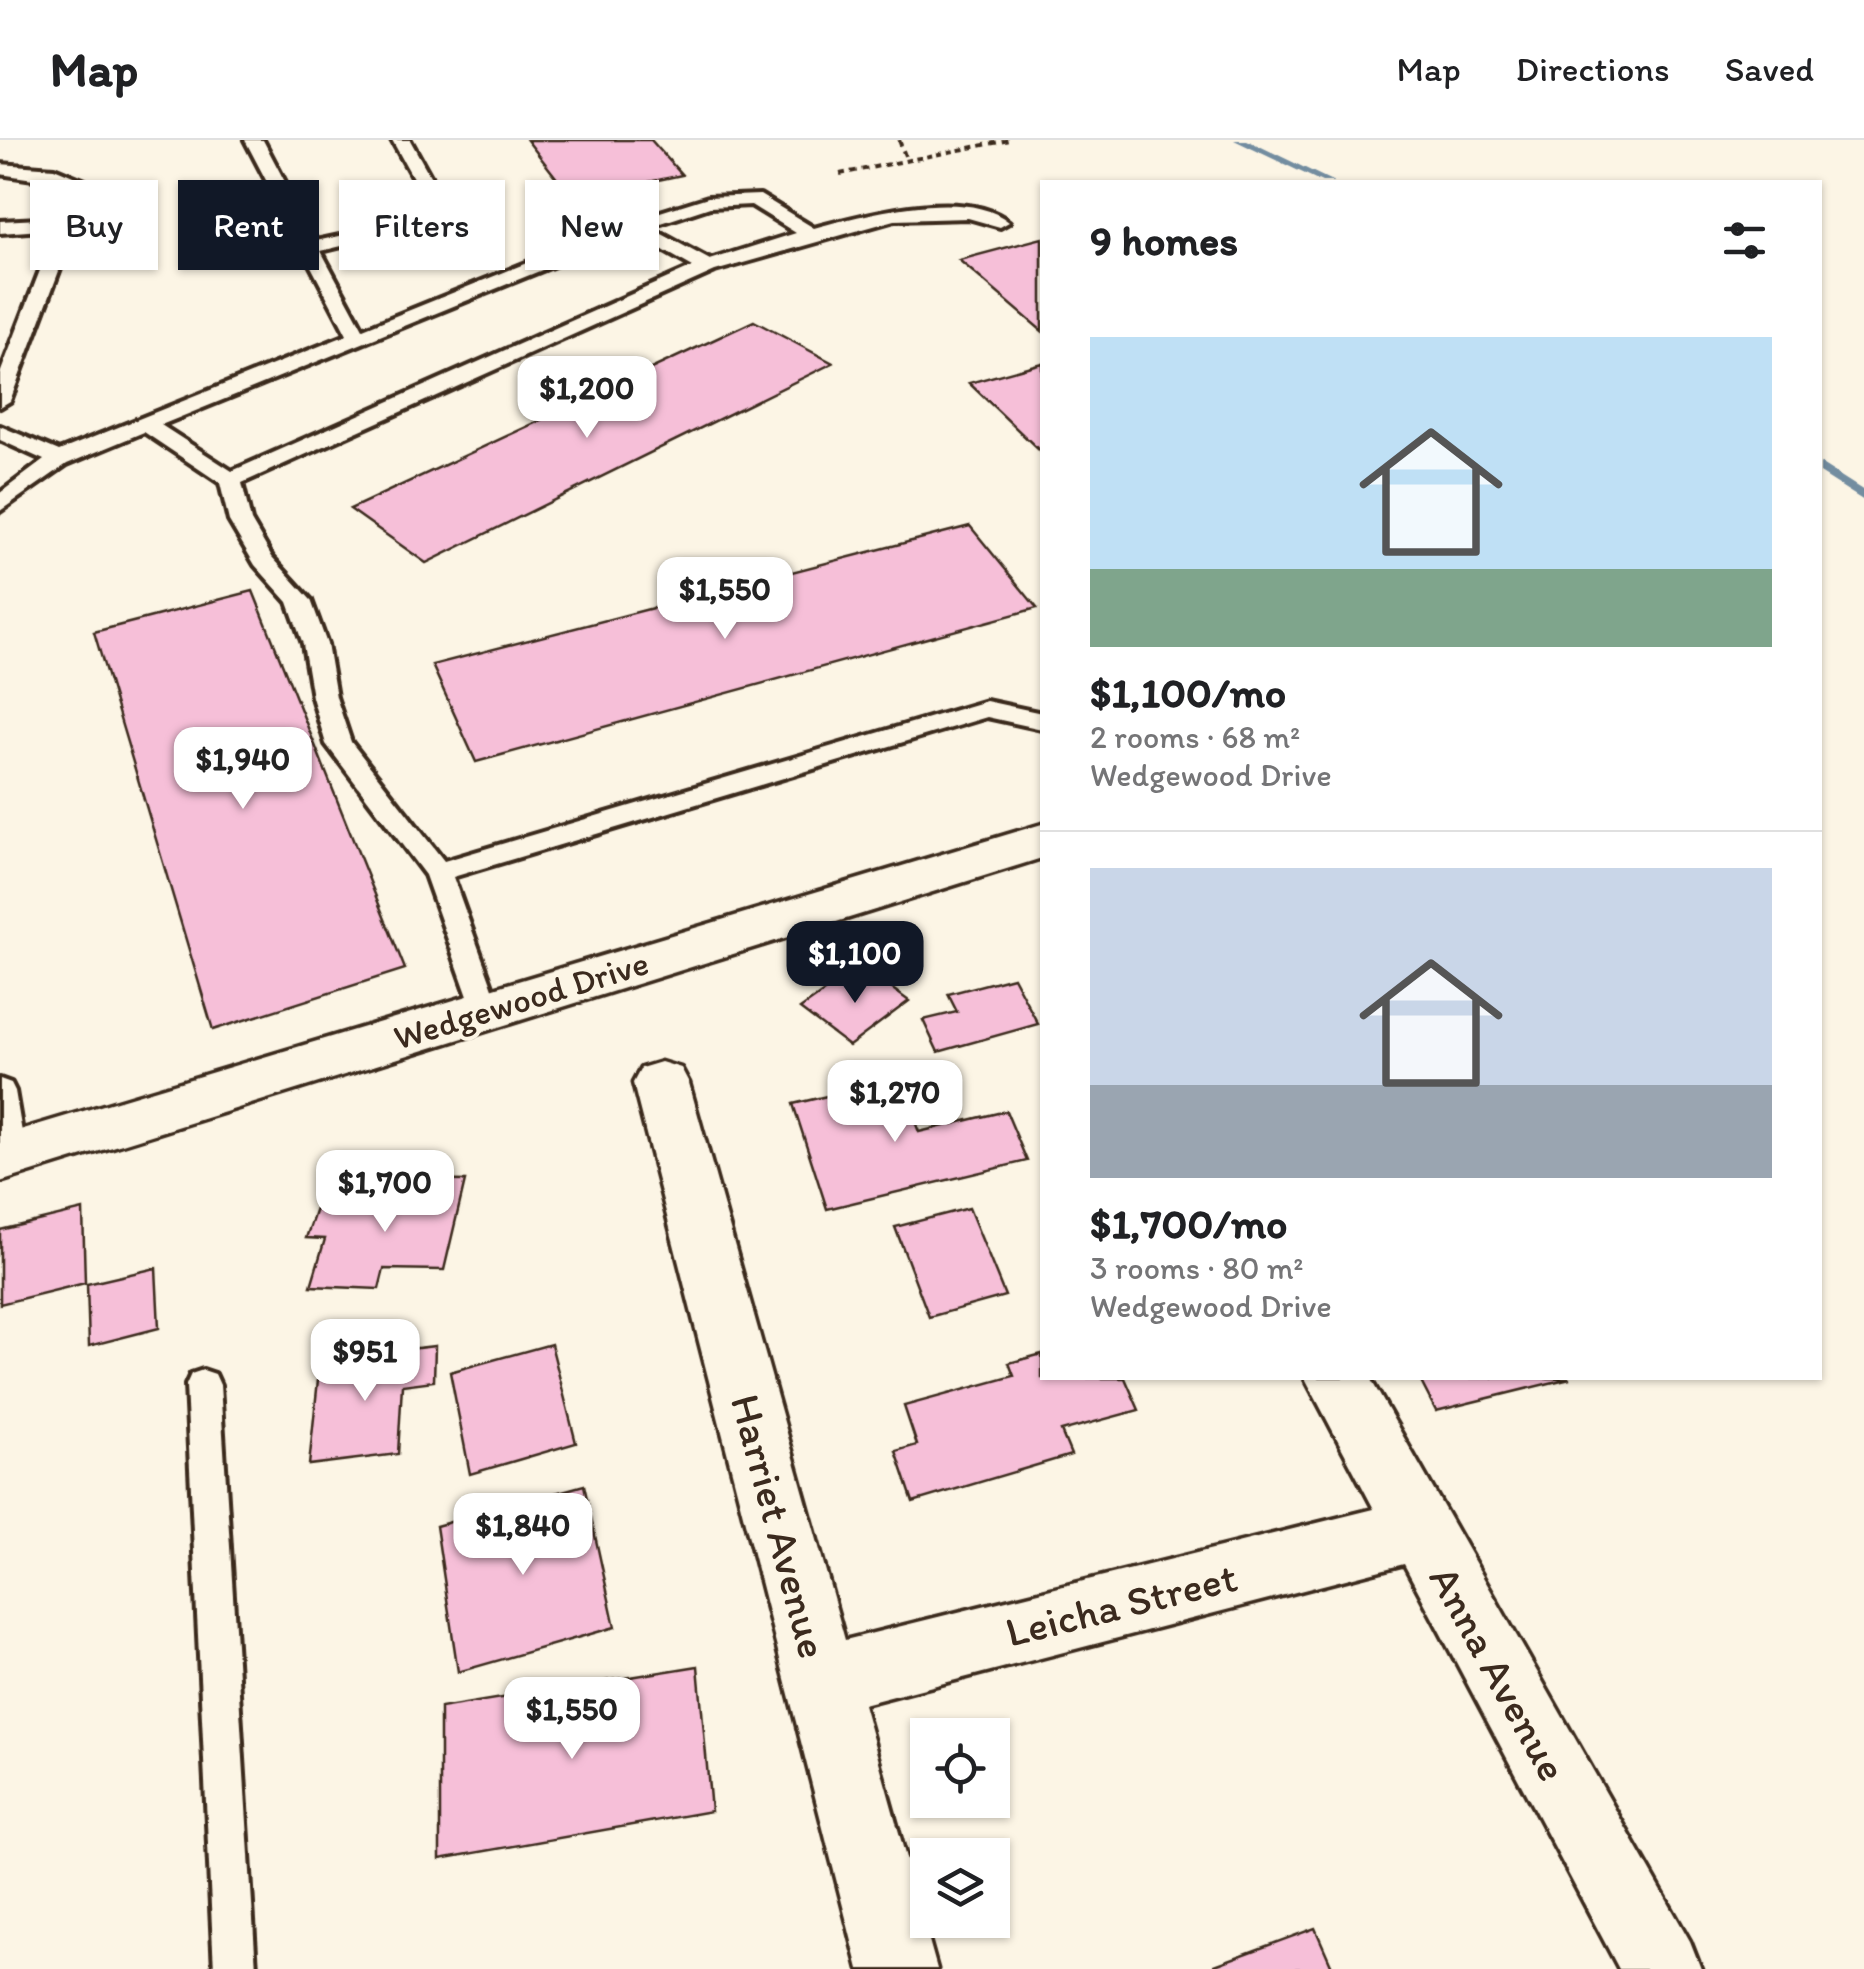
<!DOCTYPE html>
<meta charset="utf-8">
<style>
:root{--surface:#fff;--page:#f6f6f6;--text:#202124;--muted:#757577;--line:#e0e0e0;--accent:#111827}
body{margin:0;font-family:Itim,sans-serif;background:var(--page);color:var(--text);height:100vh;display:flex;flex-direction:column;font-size:38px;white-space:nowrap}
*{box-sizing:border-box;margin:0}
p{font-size:32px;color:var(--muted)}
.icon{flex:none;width:55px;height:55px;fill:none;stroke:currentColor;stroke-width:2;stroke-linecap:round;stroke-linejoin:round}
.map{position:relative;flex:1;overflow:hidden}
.sheet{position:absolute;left:1040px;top:40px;width:782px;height:1200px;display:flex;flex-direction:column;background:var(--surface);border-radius:0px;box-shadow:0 2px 8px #0004}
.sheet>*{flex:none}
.banner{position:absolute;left:30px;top:40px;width:860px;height:90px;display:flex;gap:20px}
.tools{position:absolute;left:910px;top:1578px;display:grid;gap:20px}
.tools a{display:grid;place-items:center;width:100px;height:100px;border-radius:0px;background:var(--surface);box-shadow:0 2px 8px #0004;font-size:50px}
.price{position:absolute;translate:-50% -85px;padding:0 22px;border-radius:20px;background:#fff;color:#222;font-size:32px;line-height:65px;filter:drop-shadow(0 2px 5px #0008)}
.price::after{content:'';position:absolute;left:50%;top:60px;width:30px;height:22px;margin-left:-15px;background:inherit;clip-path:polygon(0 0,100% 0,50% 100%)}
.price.active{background:var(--accent);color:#fff}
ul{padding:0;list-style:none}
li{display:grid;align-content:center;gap:20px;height:530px;padding:0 50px}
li+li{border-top:2px solid var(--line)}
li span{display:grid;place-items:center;height:310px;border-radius:0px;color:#555}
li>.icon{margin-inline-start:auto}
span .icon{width:180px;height:180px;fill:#fffc;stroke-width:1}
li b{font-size:42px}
h2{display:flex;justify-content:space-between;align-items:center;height:120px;padding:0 50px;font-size:42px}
.pill{padding:0 35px;border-radius:0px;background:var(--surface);box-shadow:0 2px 8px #0004;font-size:35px;line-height:90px}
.pill.active{background:var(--accent);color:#fff}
header{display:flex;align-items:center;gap:60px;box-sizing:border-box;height:140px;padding:0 50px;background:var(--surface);border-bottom:2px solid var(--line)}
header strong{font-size:48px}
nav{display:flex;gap:55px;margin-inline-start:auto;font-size:35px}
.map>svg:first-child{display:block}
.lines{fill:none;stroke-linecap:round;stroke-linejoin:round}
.stream{fill:#738da0;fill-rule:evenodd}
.building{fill:#f6bfd8;stroke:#3b2a1e;stroke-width:2.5}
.service-casing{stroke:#3b2a1e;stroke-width:8}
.minor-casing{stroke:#3b2a1e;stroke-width:7}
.path{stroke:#3b2a1e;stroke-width:4;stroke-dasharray:6 5;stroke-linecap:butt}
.service{fill:#fcf5e5;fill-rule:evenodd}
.minor{fill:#fcf5e5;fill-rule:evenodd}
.labels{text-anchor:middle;stroke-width:8;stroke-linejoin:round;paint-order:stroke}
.street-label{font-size:35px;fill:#3b2a1e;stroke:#fcf5e5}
.near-street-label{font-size:42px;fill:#3b2a1e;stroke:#fcf5e5}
</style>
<header>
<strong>Map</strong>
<nav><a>Map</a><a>Directions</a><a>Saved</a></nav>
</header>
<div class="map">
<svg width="1864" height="1829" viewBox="0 0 1864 1829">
<rect width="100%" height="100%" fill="#fcf5e5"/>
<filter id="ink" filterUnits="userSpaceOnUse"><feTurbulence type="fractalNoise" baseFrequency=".01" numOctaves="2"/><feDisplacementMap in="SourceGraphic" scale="20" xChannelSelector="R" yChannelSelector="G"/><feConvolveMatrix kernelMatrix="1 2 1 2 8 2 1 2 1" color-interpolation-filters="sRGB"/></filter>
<g filter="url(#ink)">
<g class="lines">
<g class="stream">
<polygon points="1234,0 1247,0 1334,42 1322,42"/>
<polygon points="1820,323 1864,351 1864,361 1820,333"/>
</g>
</g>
<g class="building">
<polygon points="527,0 651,0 682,35 572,58"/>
<polygon points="1042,98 1042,191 959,120"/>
<polygon points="754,181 833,223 426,423 350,369"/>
<polygon points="1042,223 1042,313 969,243"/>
<polygon points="970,386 1037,468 476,622 432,525"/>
<polygon points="253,451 405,829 213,890 94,492"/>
<polygon points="861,826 909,861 849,906 800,869"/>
<polygon points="1013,837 1038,884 938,912 923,880 957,872 948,854"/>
<polygon points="899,939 919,992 1006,971 1027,1021 827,1069 793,964"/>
<polygon points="407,1040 465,1041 444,1130 384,1129 379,1149 311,1146 325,1099 306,1098 319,1060 401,1063"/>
<polygon points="969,1068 1005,1156 929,1177 895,1087"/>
<polygon points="83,1070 85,1143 0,1164 0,1090"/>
<polygon points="156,1128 159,1188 89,1206 87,1144"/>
<polygon points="551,1204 576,1303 470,1334 450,1232"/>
<polygon points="435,1206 434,1241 402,1245 398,1314 309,1325 319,1230 348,1226 349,1216"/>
<polygon points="1042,1214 1042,1238 1125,1238 1139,1270 1061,1291 1071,1315 913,1362 896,1311 917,1305 904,1266 1014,1236 1009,1223"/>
<polygon points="1419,1238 1570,1238 1436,1271"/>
<polygon points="584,1345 615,1487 458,1532 436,1386"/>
<polygon points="698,1526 711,1671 440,1719 440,1568"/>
<polygon points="1315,1788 1333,1829 1217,1829 1215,1825"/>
</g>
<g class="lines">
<g class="service-casing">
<g id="service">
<path d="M245,0H263L316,101L434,76L392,0H410L454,79L321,111L363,189L628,82L708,57L760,55L814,88C864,75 965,46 1009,82L1000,87L968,78L895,80L715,131L242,343L251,381L272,417L311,460L327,504L336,557L351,602L444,721L986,561L1042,573V589L987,577L453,737L501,871L496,879H476L425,735L326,604L312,557L303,504L288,462L255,425L229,381L220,343L144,292L67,324L0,371V353L44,320L0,300V286L59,311L347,195ZM751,65L796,93L710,120L649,87L710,67ZM633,93L693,127L232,331L161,285Z"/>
<polygon points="0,24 54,28 85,41 77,83 10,261 0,267 0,234 56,89 0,93 0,81 60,78 67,44 0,34"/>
<polygon points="0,939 11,943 15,951 26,1016 21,1025 0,1025"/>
<polygon points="203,1230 215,1234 220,1245 256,1829 214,1829 186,1245 191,1234"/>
</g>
</g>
<g class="minor-casing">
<g id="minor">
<polygon points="1042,684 1042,718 0,1042 0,996"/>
<polygon points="661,922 681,928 689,943 845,1500 1374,1369 1305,1238 1370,1238 1690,1801 1701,1829 1619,1829 1404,1424 863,1564 937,1829 859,1829 633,943 641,928"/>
</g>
</g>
<g class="path">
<polyline points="899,0 907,21"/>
<polyline points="840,34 1009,0"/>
</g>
<use href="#service" class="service"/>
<use href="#minor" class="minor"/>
</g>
</g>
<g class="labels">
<g class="street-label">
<text transform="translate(521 860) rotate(-17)" y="12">Wedgewood Drive</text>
</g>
<g class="near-street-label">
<text transform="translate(780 1386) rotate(75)" y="15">Harriet Avenue</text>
<text transform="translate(1121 1464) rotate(-14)" y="15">Leicha Street</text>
<text transform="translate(1499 1533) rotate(61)" y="15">Anna Avenue</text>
</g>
</g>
</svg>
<div class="tools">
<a><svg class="icon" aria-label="locate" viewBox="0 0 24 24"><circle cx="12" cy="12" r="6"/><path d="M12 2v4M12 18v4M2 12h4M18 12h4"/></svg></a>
<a><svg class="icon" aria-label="layers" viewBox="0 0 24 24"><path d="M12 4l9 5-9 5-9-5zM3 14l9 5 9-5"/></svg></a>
</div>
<b class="price" style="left:587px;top:301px">$1,200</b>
<b class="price" style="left:725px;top:502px">$1,550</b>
<b class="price" style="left:243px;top:672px">$1,940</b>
<b class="price active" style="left:855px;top:866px">$1,100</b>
<b class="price" style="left:895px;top:1005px">$1,270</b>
<b class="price" style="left:385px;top:1095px">$1,700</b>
<b class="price" style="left:365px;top:1264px">$951</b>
<b class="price" style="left:523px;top:1438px">$1,840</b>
<b class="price" style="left:572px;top:1622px">$1,550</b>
<div class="banner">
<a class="pill">Buy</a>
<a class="pill active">Rent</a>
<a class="pill">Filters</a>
<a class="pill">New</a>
</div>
<section class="sheet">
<h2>9 homes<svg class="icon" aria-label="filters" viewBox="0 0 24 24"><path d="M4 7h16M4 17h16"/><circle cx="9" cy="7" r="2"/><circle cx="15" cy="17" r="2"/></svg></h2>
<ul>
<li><span style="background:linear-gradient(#bfe0f5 75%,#7fa58c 0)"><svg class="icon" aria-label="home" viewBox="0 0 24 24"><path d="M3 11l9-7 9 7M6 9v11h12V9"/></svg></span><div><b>$1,100/mo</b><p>2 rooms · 68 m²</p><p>Wedgewood Drive</p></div></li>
<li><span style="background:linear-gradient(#c9d6e8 70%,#9aa5b1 0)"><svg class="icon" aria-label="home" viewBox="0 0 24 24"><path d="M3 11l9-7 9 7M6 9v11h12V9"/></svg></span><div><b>$1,700/mo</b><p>3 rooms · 80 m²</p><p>Wedgewood Drive</p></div></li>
</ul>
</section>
</div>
